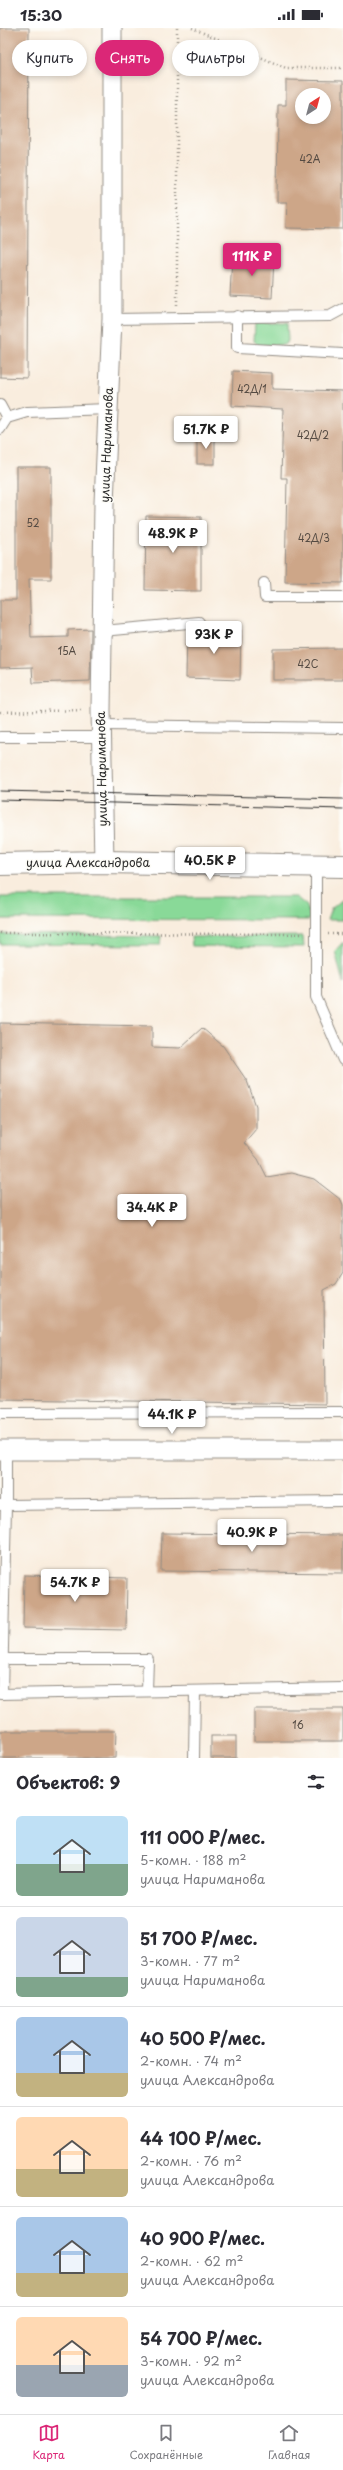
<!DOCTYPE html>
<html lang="ru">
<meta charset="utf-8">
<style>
:root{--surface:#fff;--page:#f2f2f3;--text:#2b2b33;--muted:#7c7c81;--line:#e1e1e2;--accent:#db2777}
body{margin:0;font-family:"Playpen Sans",sans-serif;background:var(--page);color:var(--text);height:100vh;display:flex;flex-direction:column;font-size:15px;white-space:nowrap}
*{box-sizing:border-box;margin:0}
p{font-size:13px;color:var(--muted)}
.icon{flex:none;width:22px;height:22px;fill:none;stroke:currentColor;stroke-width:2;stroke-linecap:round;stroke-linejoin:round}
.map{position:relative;height:1730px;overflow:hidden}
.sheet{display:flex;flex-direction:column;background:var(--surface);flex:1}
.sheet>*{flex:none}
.guide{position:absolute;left:12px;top:12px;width:319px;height:36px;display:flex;gap:8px}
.needle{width:26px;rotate:36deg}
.fabs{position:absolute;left:295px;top:60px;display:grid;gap:8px}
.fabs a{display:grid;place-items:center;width:36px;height:36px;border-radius:50%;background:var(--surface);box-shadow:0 2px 6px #0003;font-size:20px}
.price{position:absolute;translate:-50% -34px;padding:0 9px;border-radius:4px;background:#fff;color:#222;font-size:13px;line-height:26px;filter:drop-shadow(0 1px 2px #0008)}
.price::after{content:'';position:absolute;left:50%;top:24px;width:12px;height:9px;margin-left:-6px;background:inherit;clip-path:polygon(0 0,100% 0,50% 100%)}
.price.on{background:var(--accent);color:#fff}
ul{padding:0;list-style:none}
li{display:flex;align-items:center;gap:12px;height:100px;padding:0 16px}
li+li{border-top:1px solid var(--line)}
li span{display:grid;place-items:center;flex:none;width:112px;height:80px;border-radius:6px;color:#555}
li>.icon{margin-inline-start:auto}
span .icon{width:48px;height:48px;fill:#fffc;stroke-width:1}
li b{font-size:17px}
h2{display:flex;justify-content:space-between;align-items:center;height:48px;padding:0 16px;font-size:17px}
.pill{padding:0 14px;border-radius:18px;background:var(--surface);box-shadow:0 2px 6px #0003;font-size:14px;line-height:36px}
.pill.on{background:var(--accent);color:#fff}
.status{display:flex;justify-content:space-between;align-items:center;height:28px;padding:0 20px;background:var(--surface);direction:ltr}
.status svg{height:11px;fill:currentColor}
.tab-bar{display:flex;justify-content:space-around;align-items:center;height:56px;border-top:1px solid var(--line);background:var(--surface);font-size:11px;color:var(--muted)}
.tab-bar a{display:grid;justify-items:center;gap:2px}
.tab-bar .on{color:var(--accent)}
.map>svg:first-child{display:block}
.green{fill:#89d998;stroke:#5a8262}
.building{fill:#cda688;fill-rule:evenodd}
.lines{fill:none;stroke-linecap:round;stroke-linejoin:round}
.service-casing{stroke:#928c84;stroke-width:12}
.minor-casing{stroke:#928c84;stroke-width:21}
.secondary-casing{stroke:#928c84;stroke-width:24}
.path{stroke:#928c84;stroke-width:2.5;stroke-dasharray:1 3;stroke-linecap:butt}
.service{stroke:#fff;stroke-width:10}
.minor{stroke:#fff;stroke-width:19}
.secondary{stroke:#fff;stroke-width:22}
.tram{stroke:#2b2b2b;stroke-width:1}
.labels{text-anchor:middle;stroke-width:3;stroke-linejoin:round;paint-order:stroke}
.number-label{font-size:10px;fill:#544a42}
.street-label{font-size:12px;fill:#2b2b2b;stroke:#fdfcf7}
</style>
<div class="status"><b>15:30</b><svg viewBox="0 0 49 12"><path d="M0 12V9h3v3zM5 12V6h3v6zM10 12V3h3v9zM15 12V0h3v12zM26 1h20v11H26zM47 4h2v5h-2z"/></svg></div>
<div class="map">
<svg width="343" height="1730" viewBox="0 0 343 1730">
<rect width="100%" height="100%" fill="#fdfcf7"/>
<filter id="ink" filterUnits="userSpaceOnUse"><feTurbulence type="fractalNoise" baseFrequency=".025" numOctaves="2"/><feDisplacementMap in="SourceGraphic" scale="8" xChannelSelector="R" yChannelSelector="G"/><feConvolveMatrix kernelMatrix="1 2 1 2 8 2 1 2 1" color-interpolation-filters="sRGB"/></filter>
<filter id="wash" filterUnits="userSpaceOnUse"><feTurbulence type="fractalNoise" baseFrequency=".012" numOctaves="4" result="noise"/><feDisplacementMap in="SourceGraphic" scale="16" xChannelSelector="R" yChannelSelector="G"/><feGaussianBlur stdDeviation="0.9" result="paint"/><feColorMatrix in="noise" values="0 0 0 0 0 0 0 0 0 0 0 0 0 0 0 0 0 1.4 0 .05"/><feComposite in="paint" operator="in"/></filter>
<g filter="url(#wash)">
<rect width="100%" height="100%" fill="#f9edde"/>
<g class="green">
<polygon points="255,295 287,295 288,313 284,317 258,317 254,313"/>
<polygon points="0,869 296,869 307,878 310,892 0,891"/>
<polygon points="343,871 343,892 327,892 331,881"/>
<polygon points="0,906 161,908 160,917 0,916"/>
<polygon points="303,908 304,919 192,918 191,909"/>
<polygon points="343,914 343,955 335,923"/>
</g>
<g id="blocks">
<g class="building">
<polygon points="0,0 29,0 27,350 0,349"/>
<path d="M286,52L343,53V201L286,200L287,174H277L278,77H286ZM302,67H324V89H302Z"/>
<polygon points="232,228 274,230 272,270 230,268"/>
<polygon points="233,343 272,345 272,361 343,363 343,555 285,554 287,450 281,450 283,381 232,378"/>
<rect x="197" y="409" width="18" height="27"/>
<polygon points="16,439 51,439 51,551 29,551 31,610 68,609 68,602 91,601 90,653 33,655 32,639 0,640 0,572 16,572"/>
<polygon points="146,488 201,489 201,563 145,562"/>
<polygon points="187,602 241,602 240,652 186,650"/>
<polygon points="343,620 343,652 273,652 273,621"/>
<polygon points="0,995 152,998 152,1019 180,1020 202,1000 223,1018 247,1053 256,1078 256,1101 244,1115 258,1131 267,1149 291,1145 314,1151 341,1172 343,1177 343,1245 336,1256 324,1262 325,1376 0,1371"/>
<polygon points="162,1505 343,1507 343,1545 161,1543"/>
<polygon points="24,1547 127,1550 126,1602 23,1600"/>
<rect x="254" y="1681" width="89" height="32"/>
<polygon points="0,1703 116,1703 115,1730 0,1730"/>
<rect x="211" y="1708" width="25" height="22"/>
</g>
</g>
</g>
<g filter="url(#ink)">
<use href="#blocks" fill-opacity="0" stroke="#928c84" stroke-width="1"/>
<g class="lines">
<g class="service-casing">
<g id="service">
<polyline points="237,288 237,320 343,326"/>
<polyline points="112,291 330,288 343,281"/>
<polyline points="0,377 7,390"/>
<polyline points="0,401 7,390 27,384 108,381"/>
<polyline points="264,555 265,569 343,569"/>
<polyline points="103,603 199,594"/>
<polyline points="102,697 343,700"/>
<polyline points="0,709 102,709"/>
<polyline points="316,838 316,969 343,1032"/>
<polyline points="0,1385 343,1384"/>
<polyline points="0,1477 6,1477 6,1422"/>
<polyline points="3,1631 148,1631 147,1663"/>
<polyline points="0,1666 343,1660"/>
<polyline points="2,1666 6,1477 343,1473"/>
<polyline points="194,1730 195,1663"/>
</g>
</g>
<g class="minor-casing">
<g id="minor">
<polyline points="104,834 101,682 104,475 112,291 112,0"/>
<polyline points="0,1422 343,1422"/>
</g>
</g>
<g class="secondary-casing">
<polyline id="secondary" points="0,836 104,834 343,838"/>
</g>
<g class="path">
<polyline points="177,0 177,277"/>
<polyline points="192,0 286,40 343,40"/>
<polyline points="0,684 83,682"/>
<polyline points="0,905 303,906"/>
<polyline points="328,906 343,906"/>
</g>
<use href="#service" class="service"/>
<use href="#minor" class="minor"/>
<use href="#secondary" class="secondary"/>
<g class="tram">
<polyline points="0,763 343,771"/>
<polyline points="0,772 343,781"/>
</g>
</g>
</g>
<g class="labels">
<g class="number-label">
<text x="310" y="135">42А</text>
<text x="252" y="365">42Д/1</text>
<text x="313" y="411">42Д/2</text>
<text x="33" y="499">52</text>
<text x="314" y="514">42Д/3</text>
<text x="67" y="627">15А</text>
<text x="308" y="640">42С</text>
<text x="298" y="1701">16</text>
</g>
<g class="street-label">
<text transform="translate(107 417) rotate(-88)" y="4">улица Нариманова</text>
<text transform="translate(102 741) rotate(-91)" y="4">улица Нариманова</text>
<text x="88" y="839">улица Александрова</text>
</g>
</g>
</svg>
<div class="fabs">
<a><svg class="needle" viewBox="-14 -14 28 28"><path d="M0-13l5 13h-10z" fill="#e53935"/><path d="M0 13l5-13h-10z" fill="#7c7c81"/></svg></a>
</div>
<b class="price on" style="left:252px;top:249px">111K ₽</b>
<b class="price" style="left:206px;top:422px">51.7K ₽</b>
<b class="price" style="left:173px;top:526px">48.9K ₽</b>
<b class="price" style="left:214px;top:627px">93K ₽</b>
<b class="price" style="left:210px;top:853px">40.5K ₽</b>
<b class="price" style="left:152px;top:1200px">34.4K ₽</b>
<b class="price" style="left:172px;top:1407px">44.1K ₽</b>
<b class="price" style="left:252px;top:1525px">40.9K ₽</b>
<b class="price" style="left:75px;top:1575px">54.7K ₽</b>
<div class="guide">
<a class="pill">Купить</a>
<a class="pill on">Снять</a>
<a class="pill">Фильтры</a>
</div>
</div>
<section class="sheet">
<h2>Объектов: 9<svg class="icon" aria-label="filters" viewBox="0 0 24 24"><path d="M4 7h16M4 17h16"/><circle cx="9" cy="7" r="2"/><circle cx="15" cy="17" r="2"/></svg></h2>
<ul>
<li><span style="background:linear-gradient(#bfe0f5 60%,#7fa58c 0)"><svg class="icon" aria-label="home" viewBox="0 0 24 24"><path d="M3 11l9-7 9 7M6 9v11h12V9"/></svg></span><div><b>111 000 ₽/мес.</b><p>5-комн. · 188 m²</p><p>улица Нариманова</p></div></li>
<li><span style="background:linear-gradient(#c9d6e8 75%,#7fa58c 0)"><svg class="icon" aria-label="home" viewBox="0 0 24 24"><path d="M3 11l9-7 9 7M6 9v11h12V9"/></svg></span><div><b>51 700 ₽/мес.</b><p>3-комн. · 77 m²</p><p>улица Нариманова</p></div></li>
<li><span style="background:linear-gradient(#a9c7e8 70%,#c2b280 0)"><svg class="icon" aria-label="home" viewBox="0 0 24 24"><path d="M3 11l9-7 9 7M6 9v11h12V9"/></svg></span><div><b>40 500 ₽/мес.</b><p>2-комн. · 74 m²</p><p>улица Александрова</p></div></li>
<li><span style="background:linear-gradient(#ffd9b3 65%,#c2b280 0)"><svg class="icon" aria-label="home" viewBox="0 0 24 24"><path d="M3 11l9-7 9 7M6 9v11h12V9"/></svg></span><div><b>44 100 ₽/мес.</b><p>2-комн. · 76 m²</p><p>улица Александрова</p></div></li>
<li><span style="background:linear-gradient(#a9c7e8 70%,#c2b280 0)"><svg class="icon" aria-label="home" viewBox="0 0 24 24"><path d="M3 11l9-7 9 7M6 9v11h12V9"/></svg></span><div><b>40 900 ₽/мес.</b><p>2-комн. · 62 m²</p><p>улица Александрова</p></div></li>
<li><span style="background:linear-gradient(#ffd9b3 60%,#9aa5b1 0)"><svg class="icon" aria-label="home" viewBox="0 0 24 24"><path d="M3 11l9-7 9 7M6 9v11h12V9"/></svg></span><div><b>54 700 ₽/мес.</b><p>3-комн. · 92 m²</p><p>улица Александрова</p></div></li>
</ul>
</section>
<nav class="tab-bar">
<a class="on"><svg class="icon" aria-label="map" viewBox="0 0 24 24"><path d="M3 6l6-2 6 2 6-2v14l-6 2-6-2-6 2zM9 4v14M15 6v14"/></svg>Карта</a>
<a><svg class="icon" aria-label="saved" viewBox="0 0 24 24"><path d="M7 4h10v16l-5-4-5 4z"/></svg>Сохранённые</a>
<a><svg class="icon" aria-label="home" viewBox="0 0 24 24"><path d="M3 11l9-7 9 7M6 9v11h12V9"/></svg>Главная</a>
</nav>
